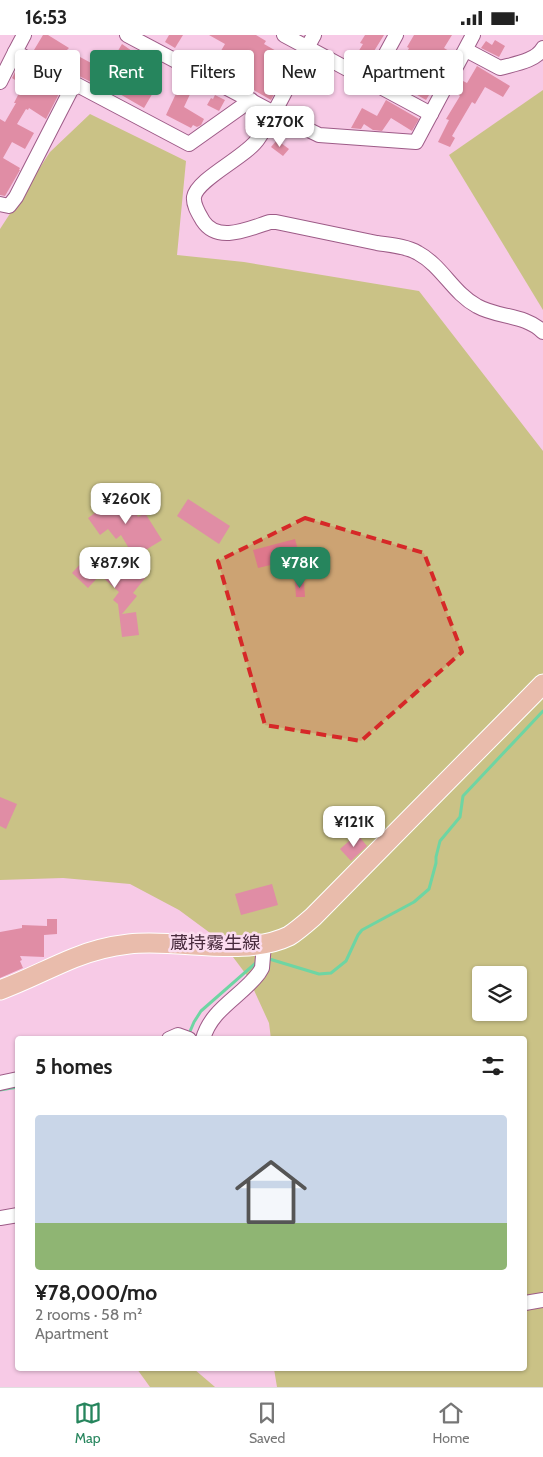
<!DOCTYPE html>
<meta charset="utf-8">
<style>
:root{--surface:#fff;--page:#f6f6f6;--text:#222;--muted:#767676;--line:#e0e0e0;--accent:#26855d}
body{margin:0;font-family:Cabin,"Noto Sans JP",sans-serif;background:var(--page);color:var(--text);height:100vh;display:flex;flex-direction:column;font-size:19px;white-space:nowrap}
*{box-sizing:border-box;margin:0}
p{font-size:16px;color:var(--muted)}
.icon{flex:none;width:28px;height:28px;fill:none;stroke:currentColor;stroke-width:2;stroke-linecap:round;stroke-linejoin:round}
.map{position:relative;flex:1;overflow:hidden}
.side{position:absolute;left:15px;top:1001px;width:512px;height:335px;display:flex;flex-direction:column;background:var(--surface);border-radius:5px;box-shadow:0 1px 4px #0004}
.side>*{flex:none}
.banner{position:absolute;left:15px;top:15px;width:514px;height:45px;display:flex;gap:10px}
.tools{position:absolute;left:472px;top:931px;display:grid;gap:10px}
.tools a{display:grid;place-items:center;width:55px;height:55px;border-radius:5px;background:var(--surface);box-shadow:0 1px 4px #0004;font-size:25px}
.price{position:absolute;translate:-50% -42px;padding:0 11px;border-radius:10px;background:#fff;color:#222;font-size:16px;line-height:32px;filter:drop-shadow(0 1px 2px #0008)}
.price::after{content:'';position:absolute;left:50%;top:30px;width:15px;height:11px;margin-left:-8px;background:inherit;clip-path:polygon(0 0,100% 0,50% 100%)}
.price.active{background:var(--accent);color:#fff}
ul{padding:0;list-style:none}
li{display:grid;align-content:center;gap:10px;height:265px;padding:0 20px}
li span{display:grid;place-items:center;height:155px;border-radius:5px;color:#555}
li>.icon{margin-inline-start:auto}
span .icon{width:90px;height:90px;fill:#fffc;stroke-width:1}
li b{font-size:21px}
h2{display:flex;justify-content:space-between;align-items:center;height:60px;padding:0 20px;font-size:21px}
.tag{padding:0 18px;border-radius:5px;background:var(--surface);box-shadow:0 1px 4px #0004;font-size:18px;line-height:45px}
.tag.active{background:var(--accent);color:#fff}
.status{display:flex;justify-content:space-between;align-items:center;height:35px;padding:0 25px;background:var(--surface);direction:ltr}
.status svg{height:14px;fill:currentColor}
.tabs{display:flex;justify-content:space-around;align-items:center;height:70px;border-top:1px solid var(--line);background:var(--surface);font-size:14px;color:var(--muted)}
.tabs a{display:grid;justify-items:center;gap:2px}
.tabs .active{color:var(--accent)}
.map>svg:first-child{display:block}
.green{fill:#cac286;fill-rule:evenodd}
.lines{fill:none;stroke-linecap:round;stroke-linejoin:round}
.stream{stroke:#6ed5a3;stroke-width:3}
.building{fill:#e08da5}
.minor-casing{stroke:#9d5b87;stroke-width:16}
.major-casing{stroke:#fff;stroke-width:21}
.minor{stroke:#fff;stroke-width:14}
.major{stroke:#e9bcac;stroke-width:19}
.marked{fill:#d62828;fill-opacity:0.2;stroke:#d62828;stroke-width:4;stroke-dasharray:10 6;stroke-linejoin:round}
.labels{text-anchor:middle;stroke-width:5;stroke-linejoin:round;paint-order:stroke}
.street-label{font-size:18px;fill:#482b3d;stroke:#fbdcef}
</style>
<div class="status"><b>16:53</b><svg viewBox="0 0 49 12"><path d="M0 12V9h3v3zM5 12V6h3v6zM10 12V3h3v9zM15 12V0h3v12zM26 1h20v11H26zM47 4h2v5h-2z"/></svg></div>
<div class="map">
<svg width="543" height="1352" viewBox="0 0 543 1352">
<rect width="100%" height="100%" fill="#f7cae6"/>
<g class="green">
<polygon points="543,55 543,275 449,120"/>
<path d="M90,79L186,126L177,220L244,227L419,256L543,416V1352H277L274,1334H525V1004H271L269,988L248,942L221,906L179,875L130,849L63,843L0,845V194L50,117ZM481,940H519V978H481Z"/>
<polygon points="137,1334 194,1334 215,1352 150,1352"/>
</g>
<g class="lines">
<g class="stream">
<polyline points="266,923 319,939 331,938 346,926 358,900 362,895 414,867 429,854 436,828 436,822 440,806 460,782 463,761 543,676"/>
<polyline points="188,1001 194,987 201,976 258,926"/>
<polyline points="0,1055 18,1052"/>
</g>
</g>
<g class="building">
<polygon points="43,0 48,0 69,13 67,15 106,36 122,9 132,16 129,21 160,39 152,55 154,56 144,73 111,54 110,57 91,46 91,47 63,33 34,15"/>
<polygon points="169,0 183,0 175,13 165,7"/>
<polygon points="209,0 256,0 266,6 264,9 278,17 265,39 280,48 271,65 212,31 225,9"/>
<polygon points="365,0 384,0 371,21 374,23 368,34 352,27 363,9 360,8"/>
<polygon points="414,0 452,0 444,13 449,16 438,34 443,37 426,65 384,41 391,28 399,33 409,13 407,12"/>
<polygon points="495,5 505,11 499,22 481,13 486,6 492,10"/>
<polygon points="18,31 48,49 50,46 62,53 46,84 29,73 28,75 26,74 17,89 34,98 25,114 12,107 3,123 20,133 19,135 20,135 5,161 0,160 0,84 5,87 16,68 14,68 23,50 12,43"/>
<polygon points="477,31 510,51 503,62 485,52 475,69 472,67 452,101 455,103 450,112 438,107 449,85 446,84 460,61 456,58 463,46 467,48"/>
<polygon points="183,46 192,50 190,54 192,55 184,72 204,84 201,90 197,92 193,90 191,93 166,80 180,50 181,50"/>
<polygon points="215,60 225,65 219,76 207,70 211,63 213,64"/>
<polygon points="386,65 419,84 412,96 391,83 382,96 373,95 364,89 361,94 351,93 362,73 377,81"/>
<polygon points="256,79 261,83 252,98 245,92"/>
<polygon points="277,105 289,114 283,121 271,112"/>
<polygon points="125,457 138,482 145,478 162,505 134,522 121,500 116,504 108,494 100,500 88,483 107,469 106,467"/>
<polygon points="188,464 230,491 219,509 177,481"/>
<polygon points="295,504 300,523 258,533 253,515"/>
<polygon points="98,519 124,543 134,531 146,542 133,558 137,561 122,579 136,577 139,600 122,602 118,569 113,565 119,557 100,540 88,553 72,538 84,525 89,529"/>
<polygon points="295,547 304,547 305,562 296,562"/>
<polygon points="0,762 17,769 6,794 0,791"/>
<polygon points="357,799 367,811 351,826 340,814"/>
<polygon points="272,849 278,870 241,880 235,859"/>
<polygon points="47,884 57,884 57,899 44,900 44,922 20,921 22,925 20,926 23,933 0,943 0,897 22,893 22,890 47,891"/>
</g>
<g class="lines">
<g class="minor-casing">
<g id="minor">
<polyline points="24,0 15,17 189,109 251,65"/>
<polyline points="127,0 274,78 319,100 416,107 473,0"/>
<polyline points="284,0 431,79"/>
<path d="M314,0C295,34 280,72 258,104C246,122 197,144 194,162C193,170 199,179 203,186C218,209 250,193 270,187H276C310,194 344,201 377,208C390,210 406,211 418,218C442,231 453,258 477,271C498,283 525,279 543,297"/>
<path d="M466,15L500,33C514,29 536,26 543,13"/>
<polyline points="371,46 396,0"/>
<polyline points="0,47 15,17"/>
<polyline points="0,169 9,171 16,162 74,49"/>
<polyline points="169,1004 178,1000 189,1004"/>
<path d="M203,1004C211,974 241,962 259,938L262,933L264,909"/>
<polyline points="0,1048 18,1044"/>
<polyline points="0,1183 18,1180"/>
<polyline points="525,1268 543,1265"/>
</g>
</g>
<g class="major-casing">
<path id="major" d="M0,955C25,946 49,933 74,923C91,916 111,911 129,909C177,903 244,923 289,901C297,896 305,889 313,882L543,649"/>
</g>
<use href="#minor" class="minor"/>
<use href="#major" class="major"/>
</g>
<path class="marked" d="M305,483L424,518L462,617L361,706L265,690L218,526Z"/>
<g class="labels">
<g class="street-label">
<text x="215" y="914">蔵持霧生線</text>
</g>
</g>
</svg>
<div class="tools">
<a><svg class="icon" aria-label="layers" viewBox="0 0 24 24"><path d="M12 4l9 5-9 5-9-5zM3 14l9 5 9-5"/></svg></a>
</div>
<b class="price" style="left:280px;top:113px">¥270K</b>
<b class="price" style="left:126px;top:490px">¥260K</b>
<b class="price" style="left:115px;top:554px">¥87.9K</b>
<b class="price active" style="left:300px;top:554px">¥78K</b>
<b class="price" style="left:354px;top:813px">¥121K</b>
<div class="banner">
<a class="tag">Buy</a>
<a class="tag active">Rent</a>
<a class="tag">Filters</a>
<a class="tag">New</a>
<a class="tag">Apartment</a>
</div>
<section class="side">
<h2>5 homes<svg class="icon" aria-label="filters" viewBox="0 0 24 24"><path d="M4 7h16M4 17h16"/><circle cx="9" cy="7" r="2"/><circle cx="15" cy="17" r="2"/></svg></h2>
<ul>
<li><span style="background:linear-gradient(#c9d6e8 70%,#8fb573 0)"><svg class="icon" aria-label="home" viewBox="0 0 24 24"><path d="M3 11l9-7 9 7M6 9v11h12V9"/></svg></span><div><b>¥78,000/mo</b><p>2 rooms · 58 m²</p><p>Apartment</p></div></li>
</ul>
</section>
</div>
<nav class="tabs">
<a class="active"><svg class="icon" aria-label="map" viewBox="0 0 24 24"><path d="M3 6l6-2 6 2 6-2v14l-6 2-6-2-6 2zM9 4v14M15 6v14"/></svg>Map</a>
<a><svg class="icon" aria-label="saved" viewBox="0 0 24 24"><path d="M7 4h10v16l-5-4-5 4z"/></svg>Saved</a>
<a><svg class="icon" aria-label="home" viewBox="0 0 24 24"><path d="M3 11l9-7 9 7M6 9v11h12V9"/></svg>Home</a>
</nav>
